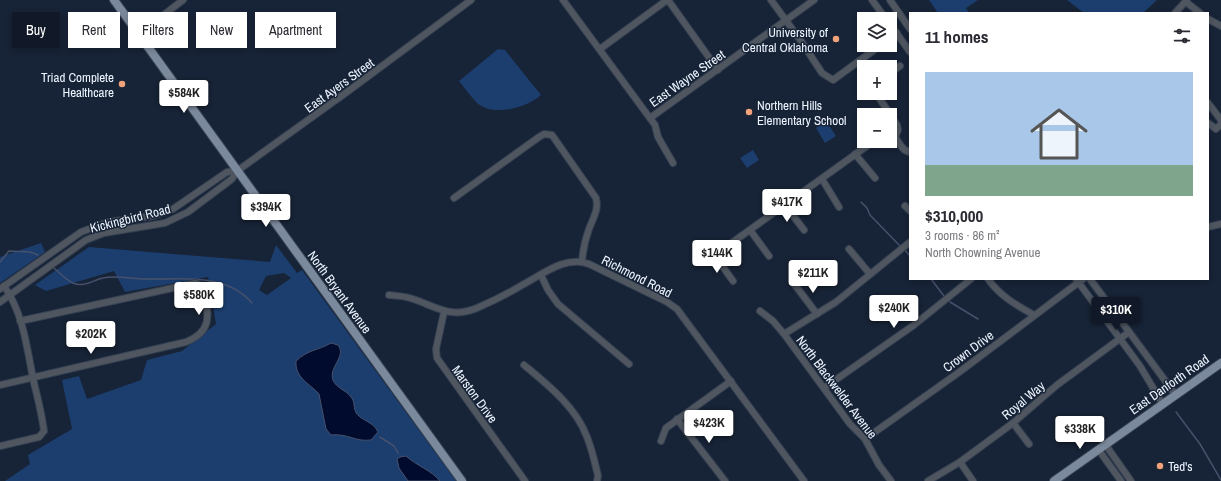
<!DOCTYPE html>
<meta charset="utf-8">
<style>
:root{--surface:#fff;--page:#f7f7f7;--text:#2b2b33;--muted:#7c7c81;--line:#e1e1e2;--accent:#111827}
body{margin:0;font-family:"Archivo Narrow",sans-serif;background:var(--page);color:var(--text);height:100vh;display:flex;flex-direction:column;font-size:15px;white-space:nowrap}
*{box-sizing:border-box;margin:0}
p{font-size:13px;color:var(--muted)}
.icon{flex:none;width:22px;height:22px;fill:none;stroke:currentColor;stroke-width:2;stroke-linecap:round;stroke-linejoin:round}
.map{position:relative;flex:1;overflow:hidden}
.drawer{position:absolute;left:909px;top:12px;width:300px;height:268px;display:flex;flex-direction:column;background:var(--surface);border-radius:0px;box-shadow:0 2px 6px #0003}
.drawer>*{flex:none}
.top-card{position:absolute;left:12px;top:12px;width:380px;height:36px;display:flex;gap:8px}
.fabs{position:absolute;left:857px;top:12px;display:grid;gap:8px}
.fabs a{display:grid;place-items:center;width:40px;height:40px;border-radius:0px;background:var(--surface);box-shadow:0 2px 6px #0003;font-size:20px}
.price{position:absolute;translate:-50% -34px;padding:0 9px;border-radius:4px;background:#fff;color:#222;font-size:13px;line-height:26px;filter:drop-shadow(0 1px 2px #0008)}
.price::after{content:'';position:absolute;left:50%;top:24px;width:12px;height:9px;margin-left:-6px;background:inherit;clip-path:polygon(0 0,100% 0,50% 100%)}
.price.on{background:var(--accent);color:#fff}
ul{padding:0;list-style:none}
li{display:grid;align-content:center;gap:8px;height:212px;padding:0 16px}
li+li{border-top:1px solid var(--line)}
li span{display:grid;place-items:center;height:124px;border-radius:0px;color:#555}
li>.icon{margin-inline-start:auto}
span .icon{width:72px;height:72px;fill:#fffc;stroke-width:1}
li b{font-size:17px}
h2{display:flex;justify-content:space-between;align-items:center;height:48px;padding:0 16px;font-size:17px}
.pill{padding:0 14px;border-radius:0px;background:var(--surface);box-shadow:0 2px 6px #0003;font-size:14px;line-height:36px}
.pill.on{background:var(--accent);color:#fff}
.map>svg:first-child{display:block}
.green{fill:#1c3e6f;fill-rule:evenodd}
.water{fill:#000b2d;stroke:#47516c}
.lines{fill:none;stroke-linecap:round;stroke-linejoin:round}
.stream{stroke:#47516c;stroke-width:1.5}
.minor-casing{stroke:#354052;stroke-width:8}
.major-casing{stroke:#354052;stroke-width:10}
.minor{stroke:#4f5660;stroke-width:6}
.major{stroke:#7b899c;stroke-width:8}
.poi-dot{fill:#f0a27a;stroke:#172336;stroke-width:1.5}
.labels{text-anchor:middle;stroke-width:3;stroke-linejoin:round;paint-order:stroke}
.poi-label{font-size:13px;fill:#edf5ff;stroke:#172336;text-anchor:end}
.street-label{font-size:13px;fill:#edf5ff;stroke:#172336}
</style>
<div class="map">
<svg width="1221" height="481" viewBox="0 0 1221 481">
<rect width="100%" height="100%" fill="#172336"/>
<g class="green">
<polygon points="929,0 978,0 966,8 969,13 938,13"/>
<polygon points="1067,0 1157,0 1143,13 1084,13"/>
<path d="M498,49L505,50L541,95C527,108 493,117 477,103C470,96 465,88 459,81Z"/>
<polygon points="826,121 836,136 825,143 816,128"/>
<polygon points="753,150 759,160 747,168 740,158"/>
<polygon points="41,243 45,252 0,283 0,257"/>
<path d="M276,245L297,273L302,270L456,481H5L30,464L28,455L72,429L62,380L79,376L87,399L141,380L147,360L182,351L216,324L208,277L125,292L114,271L46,291L35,285L89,247L270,262ZM284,273L291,278L267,295L259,290L266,276Z"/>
</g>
<g class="water">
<path d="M331,343L338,345C347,357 328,367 333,380C336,388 346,390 351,397C356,402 352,411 359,416C366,422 374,423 378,432L371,440C355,442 347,433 331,435L326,429L319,394C309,383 295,378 296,361C309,349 317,351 331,343Z"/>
<path d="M406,456C417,466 431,470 440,481H408L399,468L397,459L400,457Z"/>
</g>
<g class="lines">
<g class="stream">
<polyline points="861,202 867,208 870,215 901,247"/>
<polyline points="904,249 910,256"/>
<polyline points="0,262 9,251 30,252 38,255"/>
<path d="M54,268C60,273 66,280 73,283C84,288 93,280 103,278C117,275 132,279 146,279C182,280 225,272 252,303"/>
<polyline points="931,279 944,296"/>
<polyline points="950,302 978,319"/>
<polyline points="1176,412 1200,444 1221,480"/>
<polyline points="380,437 394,446 398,453"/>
</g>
<g class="minor-casing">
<g id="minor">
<polyline points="563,0 655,125 658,137 673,163"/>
<polyline points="668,0 718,70"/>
<polyline points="771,0 801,41 822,73 833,80 881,45"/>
<polyline points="872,0 886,19"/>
<polyline points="890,0 910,29"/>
<polyline points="1186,2 1200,13"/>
<polyline points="1175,13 1187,0"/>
<polyline points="1208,19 1221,26"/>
<polyline points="890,24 910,52"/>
<polyline points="139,34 183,0"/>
<polyline points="890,38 897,33"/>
<polyline points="600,49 667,0"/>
<polyline points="890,73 900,66"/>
<polyline points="876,93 897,125 898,130 895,137"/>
<polyline points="1208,103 1221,120"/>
<polyline points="650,118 814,0"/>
<polyline points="1208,123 1216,129 1221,124"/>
<path d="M890,132C898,137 900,151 910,152"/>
<polyline points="855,154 875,178"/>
<polyline points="822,179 839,207"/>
<path d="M454,198L539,137L544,134L552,135L596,198C599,210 593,218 589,229C585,240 583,250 582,261"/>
<polyline points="785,205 804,230"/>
<polyline points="905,206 910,211"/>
<polyline points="1208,227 1221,224"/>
<polyline points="750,230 769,256"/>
<polyline points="849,249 870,274"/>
<polyline points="715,256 733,281"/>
<polyline points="705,262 874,141"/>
<polyline points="541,275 548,290 558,304 629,364"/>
<path d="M988,279C1000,296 1016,305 1034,315"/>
<polyline points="1076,279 1140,366 1162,403"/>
<polyline points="1090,279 1175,394"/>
<polyline points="795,285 817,314"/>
<polyline points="0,289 81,232 108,222 153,216 173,209 227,172 237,171"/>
<path d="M389,295C397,296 405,296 413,299C437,307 451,319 477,308C493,301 509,293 524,284C543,274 566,255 589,264L667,302L677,309L804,481"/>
<polyline points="0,302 86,240 104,233 165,223 188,212 232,179 237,171 347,92 471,0"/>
<polyline points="760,311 773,321 784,334 850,424 865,439 879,465 891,481"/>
<polyline points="444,312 436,349 437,358 525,481"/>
<polyline points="784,334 836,302 910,242"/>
<path d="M524,365C548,385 576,407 587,437C592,449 595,463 598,476L597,481"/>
<path d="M0,385L186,342C214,331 208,313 204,288L196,283L20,321"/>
<polyline points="824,388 914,325 971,279"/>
<polyline points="677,419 725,481"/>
<polyline points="1013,423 1029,444"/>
<polyline points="865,439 958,373 1083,279"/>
<polyline points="661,441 666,428 731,381"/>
<polyline points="1105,444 1131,481"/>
<path d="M0,446L39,437L44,431C42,415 38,399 34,383C27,350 24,314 4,286"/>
<polyline points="1098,449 1121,481"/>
<polyline points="960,462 973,481"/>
<polyline points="928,481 960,462 1013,423 1057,385 1129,332"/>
</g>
</g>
<g class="major-casing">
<g id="major">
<polyline points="114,0 462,481"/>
<polyline points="1054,481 1221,363"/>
</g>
</g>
<use href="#minor" class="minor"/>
<use href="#major" class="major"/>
</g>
<g class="poi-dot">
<circle cx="836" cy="39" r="4"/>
<circle cx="122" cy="84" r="4"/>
<circle cx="749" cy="112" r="4"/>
<circle cx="1160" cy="466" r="4"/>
</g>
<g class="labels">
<g class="poi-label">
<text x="828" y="37">University of<tspan x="828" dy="15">Central Oklahoma</tspan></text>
<text x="114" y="82">Triad Complete<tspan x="114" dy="15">Healthcare</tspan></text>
<text x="757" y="110" text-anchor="start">Northern Hills<tspan x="757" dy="15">Elementary School</tspan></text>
<text x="1168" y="471" text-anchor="start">Ted's</text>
</g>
<g class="street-label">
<text transform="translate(687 78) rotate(-35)" y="5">East Wayne Street</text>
<text transform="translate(339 85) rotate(-36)" y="5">East Ayers Street</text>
<text transform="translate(130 218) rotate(-14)" y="5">Kickingbird Road</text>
<text transform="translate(637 276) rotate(27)" y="5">Richmond Road</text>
<text transform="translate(340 292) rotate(54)" y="5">North Bryant Avenue</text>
<text transform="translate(968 351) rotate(-37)" y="5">Crown Drive</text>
<text transform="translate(1169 384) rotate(-35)" y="5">East Danforth Road</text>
<text transform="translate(837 387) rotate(53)" y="5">North Blackwelder Avenue</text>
<text transform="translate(475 394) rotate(54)" y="5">Marston Drive</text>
<text transform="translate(1023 400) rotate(-40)" y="5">Royal Way</text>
</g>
</g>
</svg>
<div class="fabs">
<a><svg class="icon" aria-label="layers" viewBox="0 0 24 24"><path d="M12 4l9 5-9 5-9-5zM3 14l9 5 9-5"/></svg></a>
<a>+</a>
<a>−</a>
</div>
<b class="price" style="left:184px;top:114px">$584K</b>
<b class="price" style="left:787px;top:223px">$417K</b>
<b class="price" style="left:266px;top:228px">$394K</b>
<b class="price" style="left:717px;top:274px">$144K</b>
<b class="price" style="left:813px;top:294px">$211K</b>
<b class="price" style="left:199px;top:316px">$580K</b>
<b class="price" style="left:894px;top:329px">$240K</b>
<b class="price on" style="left:1116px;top:331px">$310K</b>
<b class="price" style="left:91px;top:355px">$202K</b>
<b class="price" style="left:709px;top:444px">$423K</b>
<b class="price" style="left:1080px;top:450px">$338K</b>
<div class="top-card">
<a class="pill on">Buy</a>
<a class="pill">Rent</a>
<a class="pill">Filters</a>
<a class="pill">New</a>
<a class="pill">Apartment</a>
</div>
<section class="drawer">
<h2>11 homes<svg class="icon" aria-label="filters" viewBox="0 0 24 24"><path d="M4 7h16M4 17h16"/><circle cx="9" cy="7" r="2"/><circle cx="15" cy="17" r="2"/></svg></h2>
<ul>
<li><span style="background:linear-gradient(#a9c7e8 75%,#7fa58c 0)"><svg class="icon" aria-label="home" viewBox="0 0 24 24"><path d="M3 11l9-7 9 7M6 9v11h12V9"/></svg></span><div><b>$310,000</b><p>3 rooms · 86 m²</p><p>North Chowning Avenue</p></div></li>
</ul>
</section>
</div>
